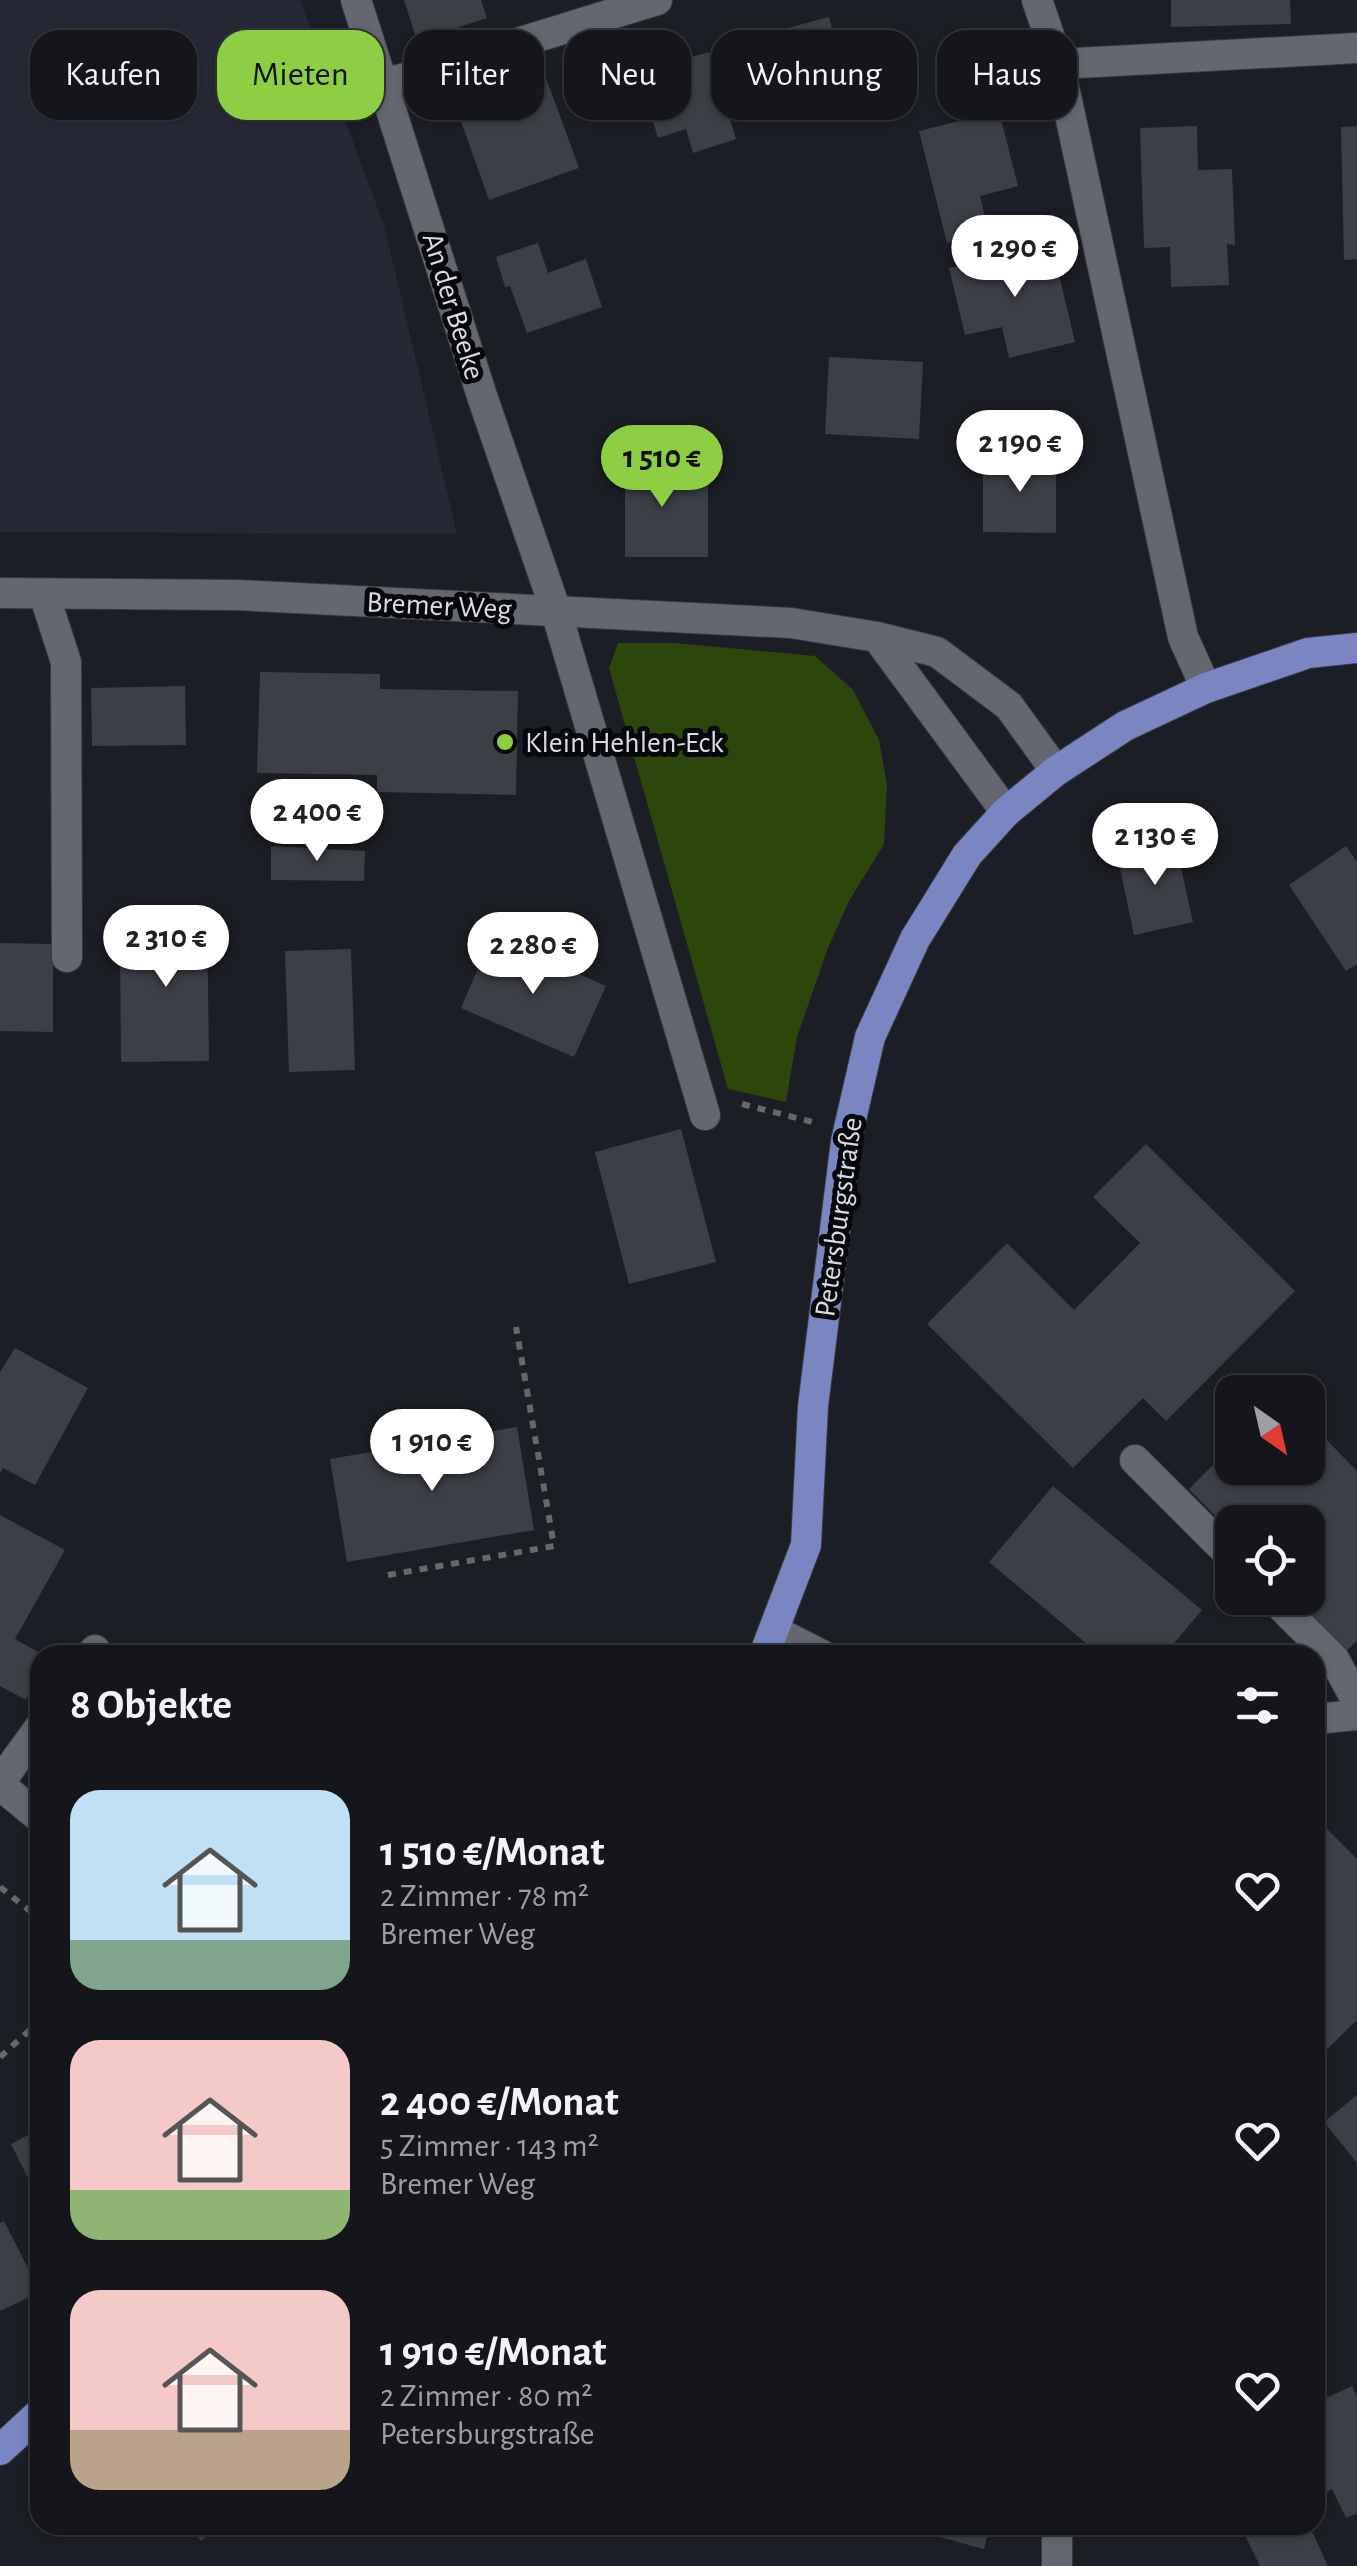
<!DOCTYPE html>
<html lang="de">
<meta charset="utf-8">
<style>
:root{--surface:#15161c;--page:#222329;--text:#f1f3f6;--muted:#9d9fa3;--line:#34353b;--accent:#8ece43}
body{margin:0;font-family:"Alegreya Sans",sans-serif;background:var(--page);color:var(--text);height:100vh;display:flex;flex-direction:column;font-size:38px;white-space:nowrap}
*{box-sizing:border-box;margin:0}
p{font-size:32px;color:var(--muted)}
.icon{flex:none;width:55px;height:55px;fill:none;stroke:currentColor;stroke-width:2;stroke-linecap:round;stroke-linejoin:round}
.map{position:relative;flex:1;overflow:hidden}
.details{position:absolute;left:30px;top:1645px;width:1295px;height:890px;display:flex;flex-direction:column;background:var(--surface);border-radius:30px;box-shadow:0 2px 8px #0004,0 0 0 2px var(--line)}
.details>*{flex:none}
.banner{position:absolute;left:30px;top:30px;width:1298px;height:90px;display:flex;gap:20px}
.needle{width:65px;rotate:146deg}
.buttons{position:absolute;left:1215px;top:1375px;display:grid;gap:20px}
.buttons a{display:grid;place-items:center;width:110px;height:110px;border-radius:20px;background:var(--surface);box-shadow:0 2px 8px #0004,0 0 0 2px var(--line);font-size:50px}
.price{position:absolute;translate:-50% -85px;padding:0 22px;border-radius:35px;background:#fff;color:#222;font-size:32px;line-height:65px;filter:drop-shadow(0 2px 5px #0008)}
.price::after{content:'';position:absolute;left:50%;top:60px;width:30px;height:22px;margin-left:-15px;background:inherit;clip-path:polygon(0 0,100% 0,50% 100%)}
.price.on{background:var(--accent);color:#111}
ul{padding:0;list-style:none}
li{display:flex;align-items:center;gap:30px;height:250px;padding:0 40px}
li span{display:grid;place-items:center;flex:none;width:280px;height:200px;border-radius:30px;color:#555}
li>.icon{margin-inline-start:auto}
span .icon{width:120px;height:120px;fill:#fffc;stroke-width:1}
li b{font-size:42px}
h2{display:flex;justify-content:space-between;align-items:center;height:120px;padding:0 40px;font-size:42px}
.chip{padding:0 35px;border-radius:30px;background:var(--surface);box-shadow:0 2px 8px #0004,0 0 0 2px var(--line);font-size:35px;line-height:90px}
.chip.on{background:var(--accent);color:#111}
.map>svg:first-child{display:block}
.built{fill:#262935}
.green{fill:#2c460b}
.building{fill:#3d3f47}
.lines{fill:none;stroke-linecap:round;stroke-linejoin:round}
.minor-casing{stroke:#3a3b41;stroke-width:32}
.major-casing{stroke:#3a3b41;stroke-width:32}
.path{stroke:#66686e;stroke-width:6;stroke-dasharray:8 8;stroke-linecap:butt}
.minor{stroke:#64676f;stroke-width:30}
.major{stroke:#7986c1;stroke-width:30}
.poi-dot{fill:#8ece43;stroke:#07080b;stroke-width:4}
.labels{text-anchor:middle;stroke-width:10;stroke-linejoin:round;paint-order:stroke}
.street-label{font-size:30px;fill:#dbdce1;stroke:#07080b}
.poi-label{font-size:30px;fill:#dbdce1;stroke:#07080b;text-anchor:start}
</style>
<div class="map">
<svg width="1357" height="2566" viewBox="0 0 1357 2566">
<rect width="100%" height="100%" fill="#1c1e25"/>
<polygon class="built" points="0,0 300,0 384,225 457,534 0,532"/>
<polygon class="green" points="618,643 675,643 815,656 853,690 879,740 887,784 884,844 849,901 828,948 797,1037 786,1102 728,1089 609,668"/>
<g class="building">
<polygon points="404,0 481,0 487,18 417,41"/>
<polygon points="1171,0 1290,0 1291,24 1171,27"/>
<polygon points="829,17 843,70 775,88 761,35"/>
<polygon points="709,52 736,139 693,153 686,129 658,138 638,73"/>
<polygon points="546,78 579,168 489,200 457,110"/>
<polygon points="999,111 1018,186 980,196 989,233 947,243 919,131"/>
<polygon points="1197,126 1198,170 1232,169 1235,245 1227,244 1229,285 1171,287 1170,247 1144,248 1140,128"/>
<polygon points="1357,126 1357,259 1344,260 1341,127"/>
<polygon points="538,243 548,273 586,259 602,307 527,333 510,286 505,287 496,257"/>
<polygon points="1052,245 1075,342 1009,358 1002,327 965,335 949,268"/>
<polygon points="829,357 923,362 919,439 825,434"/>
<polygon points="625,441 657,441 657,484 708,484 708,557 625,557"/>
<polygon points="983,458 1056,459 1056,533 983,532"/>
<polygon points="260,672 380,674 380,689 518,691 516,795 377,792 377,775 257,773"/>
<polygon points="185,686 186,745 92,746 91,688"/>
<polygon points="1175,841 1193,922 1134,935 1117,854"/>
<polygon points="271,846 365,851 364,881 271,880"/>
<polygon points="1346,846 1357,862 1357,964 1346,971 1289,885"/>
<polygon points="207,912 209,1061 121,1062 120,949 137,949 136,913"/>
<polygon points="492,936 606,986 574,1057 461,1008"/>
<polygon points="0,943 53,944 53,1032 0,1031"/>
<polygon points="351,949 355,1070 289,1072 285,951"/>
<polygon points="681,1129 716,1262 629,1284 595,1152"/>
<polygon points="1146,1144 1295,1291 1166,1421 1143,1398 1073,1468 927,1324 1007,1243 1074,1310 1140,1243 1093,1197"/>
<polygon points="15,1348 88,1388 35,1485 3,1468 0,1473 0,1372"/>
<polygon points="1308,1421 1357,1471 1357,1641 1347,1650 1296,1598 1308,1598 1308,1522 1232,1522 1232,1533 1189,1489 1232,1446 1232,1468 1308,1468"/>
<polygon points="517,1427 534,1530 347,1562 330,1459"/>
<polygon points="1053,1486 1202,1610 1164,1655 1100,1655 989,1562"/>
<polygon points="0,1515 65,1550 15,1639 40,1653 40,1674 26,1700 0,1686"/>
<polygon points="1315,1817 1357,1859 1357,2020 1315,2061"/>
<polygon points="1357,2095 1357,2163 1324,2122"/>
<polygon points="40,2129 40,2202 11,2144"/>
<polygon points="4,2221 40,2292 0,2311 0,2223"/>
<polygon points="1352,2386 1357,2397 1357,2513 1346,2518 1332,2489 1315,2497 1315,2403"/>
<polygon points="187,2525 220,2525 201,2541"/>
<polygon points="896,2525 990,2525 984,2549"/>
<polygon points="1221,2525 1309,2525 1328,2566 1260,2566 1241,2527 1225,2534"/>
</g>
<g class="lines">
<g class="minor-casing">
<g id="minor">
<polyline points="356,0 482,396 556,611 705,1115"/>
<polyline points="1037,0 1059,64 1183,637 1206,688"/>
<polyline points="1059,64 1357,48"/>
<polyline points="385,84 657,0"/>
<polyline points="0,593 237,595 791,623 877,637 937,652 1009,706 1056,771"/>
<polyline points="44,594 66,662 67,957"/>
<polyline points="877,637 1006,812"/>
<polyline points="1135,1460 1232,1557"/>
<polyline points="1273,1598 1334,1659 1357,1701"/>
<polyline points="775,1631 822,1655"/>
<polyline points="92,1655 95,1650"/>
<polyline points="1315,1719 1357,1715"/>
<polyline points="0,1782 40,1727"/>
<polyline points="0,1785 40,1818"/>
<polyline points="1057,2525 1057,2566"/>
</g>
</g>
<g class="major-casing">
<g id="major">
<polyline points="764,1655 806,1545 813,1406 846,1141 870,1037 915,939 967,855 1006,812 1056,771 1125,726 1206,688 1308,653 1357,648"/>
<polyline points="0,2450 40,2413"/>
</g>
</g>
<g class="path">
<polyline points="742,1104 812,1122"/>
<polyline points="388,1575 554,1546 516,1327"/>
<polyline points="0,1887 40,1919"/>
<polyline points="0,2057 40,2021"/>
</g>
<use href="#minor" class="minor"/>
<use href="#major" class="major"/>
</g>
<circle class="poi-dot" cx="505" cy="742" r="10"/>
<g class="labels">
<g class="street-label">
<text transform="translate(454 306) rotate(73)" y="10">An der Beeke</text>
<text transform="translate(439 605) rotate(3)" y="10">Bremer Weg</text>
<text transform="translate(838 1217) rotate(-82)" y="10">Petersburgstraße</text>
</g>
<g class="poi-label">
<text x="525" y="752">Klein Hehlen-Eck</text>
</g>
</g>
</svg>
<div class="buttons">
<a><svg class="needle" viewBox="-14 -14 28 28"><path d="M0-13l5 13h-10z" fill="#e53935"/><path d="M0 13l5-13h-10z" fill="#9d9fa3"/></svg></a>
<a><svg class="icon" aria-label="locate" viewBox="0 0 24 24"><circle cx="12" cy="12" r="6"/><path d="M12 2v4M12 18v4M2 12h4M18 12h4"/></svg></a>
</div>
<b class="price" style="left:1015px;top:300px">1 290 €</b>
<b class="price" style="left:1020px;top:495px">2 190 €</b>
<b class="price on" style="left:662px;top:510px">1 510 €</b>
<b class="price" style="left:317px;top:864px">2 400 €</b>
<b class="price" style="left:1155px;top:888px">2 130 €</b>
<b class="price" style="left:166px;top:990px">2 310 €</b>
<b class="price" style="left:533px;top:997px">2 280 €</b>
<b class="price" style="left:432px;top:1494px">1 910 €</b>
<div class="banner">
<a class="chip">Kaufen</a>
<a class="chip on">Mieten</a>
<a class="chip">Filter</a>
<a class="chip">Neu</a>
<a class="chip">Wohnung</a>
<a class="chip">Haus</a>
</div>
<section class="details">
<h2>8 Objekte<svg class="icon" aria-label="filters" viewBox="0 0 24 24"><path d="M4 7h16M4 17h16"/><circle cx="9" cy="7" r="2"/><circle cx="15" cy="17" r="2"/></svg></h2>
<ul>
<li><span style="background:linear-gradient(#bfe0f5 75%,#7fa58c 0)"><svg class="icon" aria-label="home" viewBox="0 0 24 24"><path d="M3 11l9-7 9 7M6 9v11h12V9"/></svg></span><div><b>1 510 €/Monat</b><p>2 Zimmer · 78 m²</p><p>Bremer Weg</p></div><svg class="icon" aria-label="heart" viewBox="0 0 24 24"><path d="M12 20l-8-8c-3-5 5-10 8-4 3-6 11-1 8 4z"/></svg></li>
<li><span style="background:linear-gradient(#f6c9c9 75%,#8fb573 0)"><svg class="icon" aria-label="home" viewBox="0 0 24 24"><path d="M3 11l9-7 9 7M6 9v11h12V9"/></svg></span><div><b>2 400 €/Monat</b><p>5 Zimmer · 143 m²</p><p>Bremer Weg</p></div><svg class="icon" aria-label="heart" viewBox="0 0 24 24"><path d="M12 20l-8-8c-3-5 5-10 8-4 3-6 11-1 8 4z"/></svg></li>
<li><span style="background:linear-gradient(#f6c9c9 70%,#b9a48a 0)"><svg class="icon" aria-label="home" viewBox="0 0 24 24"><path d="M3 11l9-7 9 7M6 9v11h12V9"/></svg></span><div><b>1 910 €/Monat</b><p>2 Zimmer · 80 m²</p><p>Petersburgstraße</p></div><svg class="icon" aria-label="heart" viewBox="0 0 24 24"><path d="M12 20l-8-8c-3-5 5-10 8-4 3-6 11-1 8 4z"/></svg></li>
</ul>
</section>
</div>
